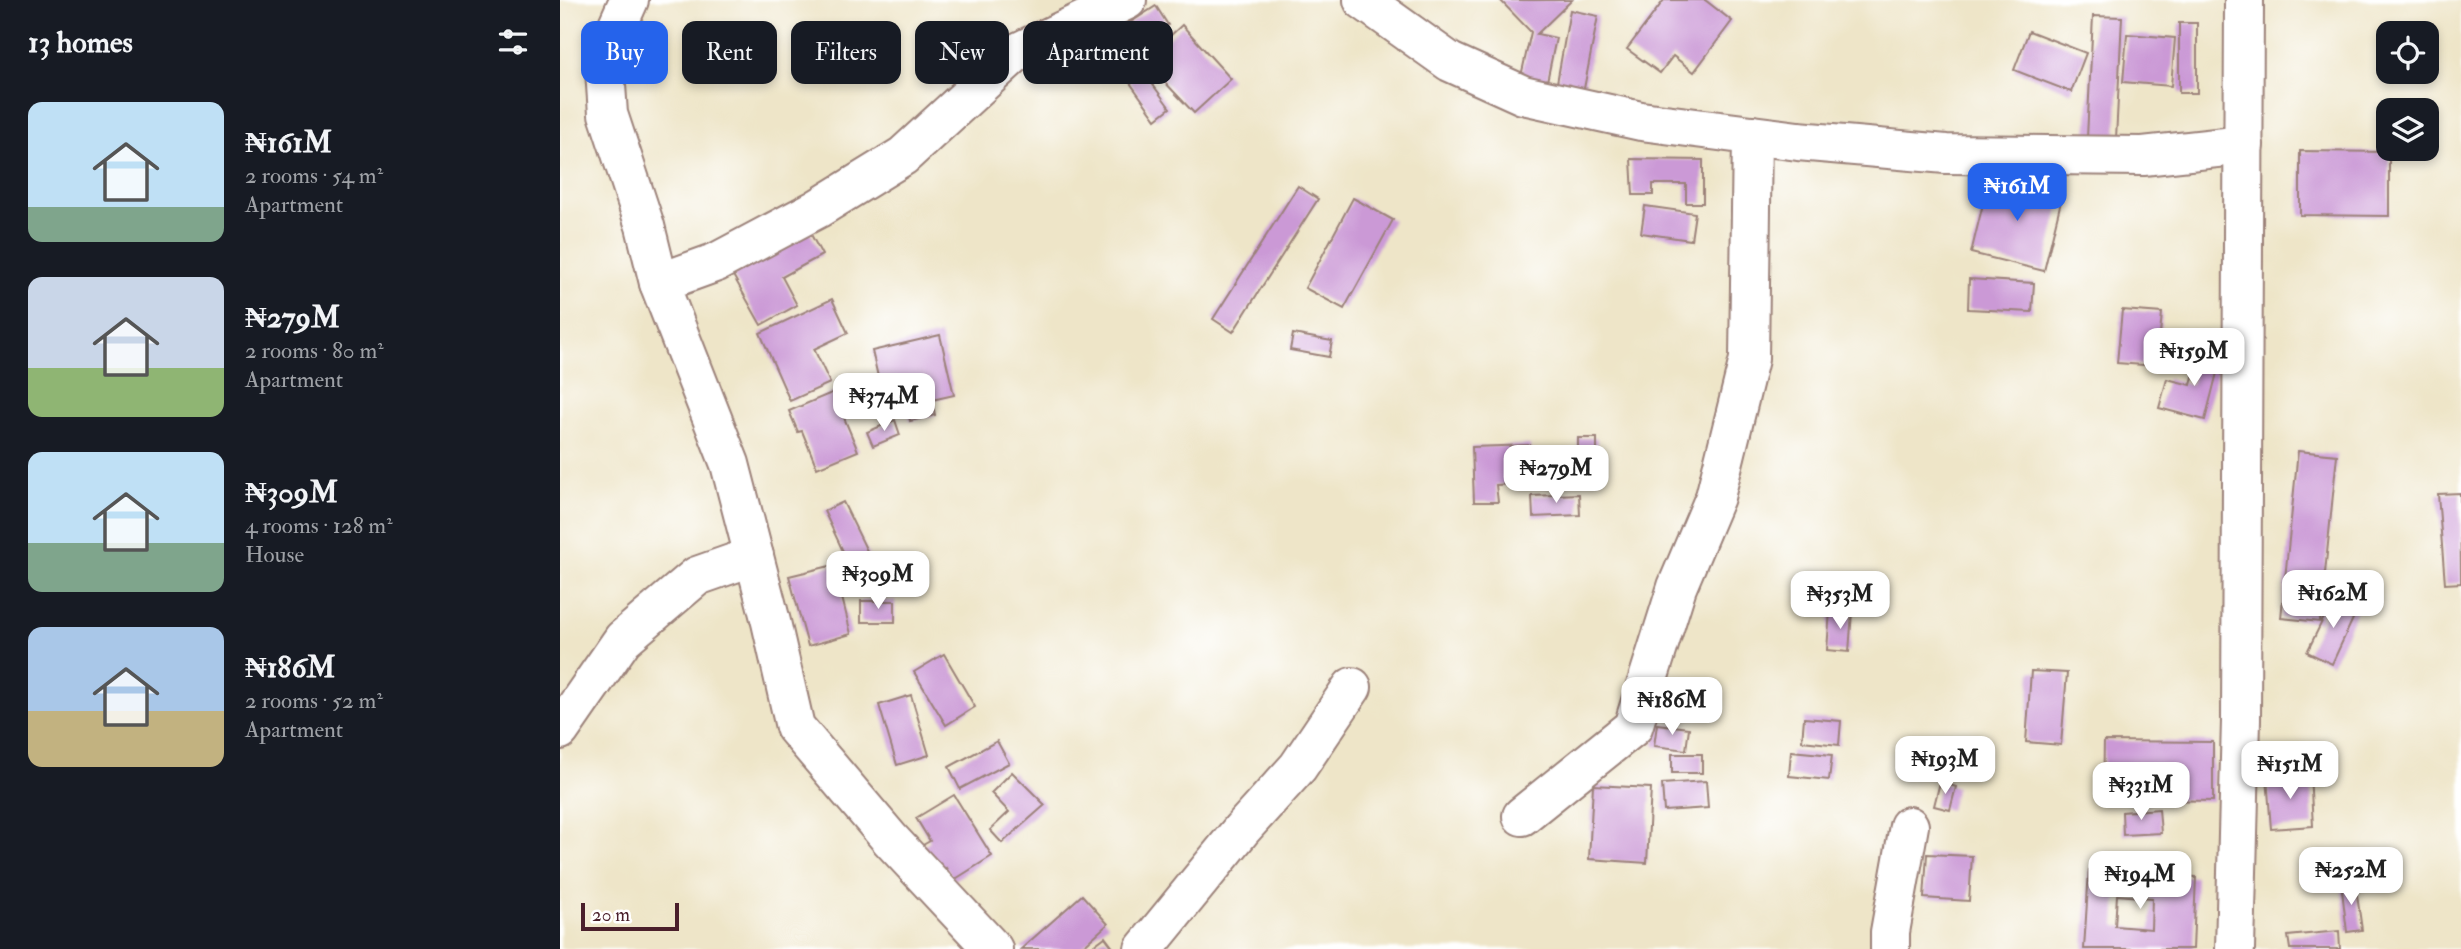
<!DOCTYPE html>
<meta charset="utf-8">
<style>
:root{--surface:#171b24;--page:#20242c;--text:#f1f3f6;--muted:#9ea1a6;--accent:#2563eb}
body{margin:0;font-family:"IM FELL Double Pica",serif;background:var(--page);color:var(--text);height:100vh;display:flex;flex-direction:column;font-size:26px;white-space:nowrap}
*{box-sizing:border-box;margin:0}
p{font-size:23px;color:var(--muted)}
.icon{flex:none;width:38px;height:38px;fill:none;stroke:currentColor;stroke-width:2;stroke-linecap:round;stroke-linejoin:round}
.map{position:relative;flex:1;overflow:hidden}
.panel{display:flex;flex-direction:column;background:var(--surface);width:560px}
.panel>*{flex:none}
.banner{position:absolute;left:21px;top:21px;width:665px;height:63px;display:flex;gap:14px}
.controls{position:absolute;left:1816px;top:21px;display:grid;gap:14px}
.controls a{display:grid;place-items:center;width:63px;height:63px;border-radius:14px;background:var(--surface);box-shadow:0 4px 10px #0003;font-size:35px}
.scale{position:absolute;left:21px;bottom:18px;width:98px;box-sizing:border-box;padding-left:7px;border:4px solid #4a1f2b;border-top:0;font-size:19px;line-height:24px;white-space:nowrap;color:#4a1f2b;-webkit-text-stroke:5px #fff;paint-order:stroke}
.price{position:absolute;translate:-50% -60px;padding:0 16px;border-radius:14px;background:#fff;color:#222;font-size:23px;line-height:46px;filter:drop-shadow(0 2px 4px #0008)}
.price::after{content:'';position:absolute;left:50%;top:42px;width:21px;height:16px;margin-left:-10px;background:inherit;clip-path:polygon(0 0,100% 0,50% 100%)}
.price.current{background:var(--accent);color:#fff}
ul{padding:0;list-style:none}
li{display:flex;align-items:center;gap:21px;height:175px;padding:0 28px}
li span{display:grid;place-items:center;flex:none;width:196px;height:140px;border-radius:14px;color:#555}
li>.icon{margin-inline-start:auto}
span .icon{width:84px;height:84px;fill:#fffc;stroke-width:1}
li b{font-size:30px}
h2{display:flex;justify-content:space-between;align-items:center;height:84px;padding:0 28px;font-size:30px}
.tag{padding:0 24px;border-radius:14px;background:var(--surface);box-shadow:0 4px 10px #0003;font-size:24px;line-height:63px}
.tag.current{background:var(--accent);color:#fff}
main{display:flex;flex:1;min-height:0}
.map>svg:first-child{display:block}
.building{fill:#cb99d6;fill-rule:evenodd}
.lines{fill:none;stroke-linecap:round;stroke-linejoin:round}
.minor-casing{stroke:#9c827a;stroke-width:42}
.minor{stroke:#fff;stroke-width:38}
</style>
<main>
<section class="panel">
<h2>13 homes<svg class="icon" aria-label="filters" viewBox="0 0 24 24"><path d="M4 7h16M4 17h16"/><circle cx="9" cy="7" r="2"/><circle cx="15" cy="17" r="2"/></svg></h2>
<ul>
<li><span style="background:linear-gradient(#bfe0f5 75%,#7fa58c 0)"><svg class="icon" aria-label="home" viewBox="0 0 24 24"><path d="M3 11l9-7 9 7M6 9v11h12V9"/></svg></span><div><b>₦161M</b><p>2 rooms · 54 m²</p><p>Apartment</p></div></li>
<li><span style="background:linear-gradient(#c9d6e8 65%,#8fb573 0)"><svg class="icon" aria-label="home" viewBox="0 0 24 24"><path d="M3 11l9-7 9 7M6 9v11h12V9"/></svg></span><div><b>₦279M</b><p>2 rooms · 80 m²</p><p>Apartment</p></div></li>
<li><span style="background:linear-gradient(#bfe0f5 65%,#7fa58c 0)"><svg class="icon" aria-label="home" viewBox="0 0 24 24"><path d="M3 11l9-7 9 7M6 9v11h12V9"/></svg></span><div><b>₦309M</b><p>4 rooms · 128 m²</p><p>House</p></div></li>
<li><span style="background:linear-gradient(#a9c7e8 60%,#c2b280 0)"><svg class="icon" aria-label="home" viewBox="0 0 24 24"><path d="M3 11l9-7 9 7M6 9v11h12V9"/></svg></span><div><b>₦186M</b><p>2 rooms · 52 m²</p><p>Apartment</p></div></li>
</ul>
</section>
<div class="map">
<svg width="1901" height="949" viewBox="0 0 1901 949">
<rect width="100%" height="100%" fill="#fff"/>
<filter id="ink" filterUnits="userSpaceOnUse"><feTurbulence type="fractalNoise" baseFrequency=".0143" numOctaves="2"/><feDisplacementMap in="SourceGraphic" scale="14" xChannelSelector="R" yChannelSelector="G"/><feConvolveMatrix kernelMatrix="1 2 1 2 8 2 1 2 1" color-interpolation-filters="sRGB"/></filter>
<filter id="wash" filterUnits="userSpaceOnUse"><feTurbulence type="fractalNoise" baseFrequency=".00686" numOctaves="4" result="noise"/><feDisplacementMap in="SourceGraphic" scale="28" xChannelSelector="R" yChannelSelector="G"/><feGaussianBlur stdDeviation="1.57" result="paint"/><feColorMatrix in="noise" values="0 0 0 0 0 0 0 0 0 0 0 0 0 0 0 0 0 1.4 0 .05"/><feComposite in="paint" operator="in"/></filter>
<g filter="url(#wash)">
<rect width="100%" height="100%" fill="#eee5c8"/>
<g id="blocks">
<g class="building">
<polygon points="940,0 1012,0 977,34 996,38 985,91 959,85 971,32"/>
<polygon points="1104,0 1145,0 1172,21 1134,72 1113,56 1100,73 1067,49"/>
<polygon points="596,6 608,25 549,63 537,44"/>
<polygon points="1010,10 1038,16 1022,99 995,94"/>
<polygon points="1533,16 1562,17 1556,139 1527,138"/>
<rect x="1619" y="23" width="18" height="70"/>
<polygon points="622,25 671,79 634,113 584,60"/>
<polygon points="1469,31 1526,53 1511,92 1454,70"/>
<polygon points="1567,34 1615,38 1611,86 1563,82"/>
<polygon points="582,70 610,108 596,119 568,80"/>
<polygon points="1740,151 1829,152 1829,216 1740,215"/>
<polygon points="1071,159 1143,160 1143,203 1126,203 1126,184 1093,184 1093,195 1073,195"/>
<polygon points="1430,175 1503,193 1484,271 1411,253"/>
<polygon points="738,186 758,199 673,332 653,319"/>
<polygon points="793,198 833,220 784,309 745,288"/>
<polygon points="1085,206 1135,213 1131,240 1081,233"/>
<polygon points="247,227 262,255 222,277 237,305 201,325 170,270"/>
<polygon points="1409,279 1474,283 1472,312 1408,309"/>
<polygon points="272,299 288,333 254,349 270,383 230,401 200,333"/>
<polygon points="1562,310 1602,313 1597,366 1557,363"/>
<polygon points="733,334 772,341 769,357 730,350"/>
<polygon points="380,335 394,395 372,400 375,415 350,421 347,406 326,411 312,351"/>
<polygon points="1640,347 1662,353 1645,420 1599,408 1607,379 1631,385"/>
<polygon points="295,383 304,404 282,413 298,451 257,468 242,431 238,432 229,411"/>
<polygon points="335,420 340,435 313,446 307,432"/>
<rect x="1018" y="438" width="19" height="39"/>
<polygon points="970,445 972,483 936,485 938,502 914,502 912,447"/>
<polygon points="1738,451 1777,455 1760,622 1721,618"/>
<polygon points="1900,493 1901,583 1885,584 1878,494"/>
<polygon points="1019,494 1020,515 973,517 972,496"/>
<polygon points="283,502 309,555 289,564 264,511"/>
<polygon points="274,565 291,634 248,646 229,576"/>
<polygon points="1774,597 1798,608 1772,664 1747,652"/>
<rect x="301" y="601" width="34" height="21"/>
<polygon points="1270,611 1292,612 1289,652 1267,650"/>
<polygon points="384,654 415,707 386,725 354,672"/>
<polygon points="1471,671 1507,673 1501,745 1466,742"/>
<polygon points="351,695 369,755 337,765 319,705"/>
<polygon points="1244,718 1281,721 1279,745 1242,741"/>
<polygon points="1097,724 1129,728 1126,750 1094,746"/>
<polygon points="437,741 449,763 400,789 389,767"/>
<polygon points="1544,741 1653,742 1653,801 1543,799"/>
<polygon points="1231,751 1272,755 1269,780 1229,776"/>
<rect x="1112" y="754" width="30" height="19"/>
<polygon points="452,772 485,805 442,843 430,830 449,812 431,793"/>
<polygon points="1750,774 1753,826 1711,829 1707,777"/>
<polygon points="1146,781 1148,808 1104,811 1102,784"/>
<polygon points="1380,782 1396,787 1390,810 1374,806"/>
<polygon points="1033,785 1091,788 1087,863 1029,859"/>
<polygon points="394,795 432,856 394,880 386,868 371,878 354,850 370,841 356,818"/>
<polygon points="1599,809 1601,833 1563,835 1562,812"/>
<polygon points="1367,854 1412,856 1409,901 1364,898"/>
<path d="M1529,870L1636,877L1633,949H1524ZM1557,895L1592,898L1591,929L1555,926Z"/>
<polygon points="1795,881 1802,930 1787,932 1781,882"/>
<polygon points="522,895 548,924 520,949 461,949"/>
<polygon points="1779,931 1780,949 1730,949 1728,936"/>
<polygon points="545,937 554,949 529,949"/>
</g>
</g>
</g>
<g filter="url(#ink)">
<use href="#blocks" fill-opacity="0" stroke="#9c827a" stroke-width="2"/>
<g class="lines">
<g class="minor-casing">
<g id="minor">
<polyline points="69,0 44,56 48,114 85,226 99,283 170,464 211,622 235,727 330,839 433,949"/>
<polyline points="803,0 890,62 963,95 1081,121 1238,141 1386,154 1583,156 1684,145"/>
<polyline points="99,283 157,262 257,209 343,156 454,54 567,0"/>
<polyline points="0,730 63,639 137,576 194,556"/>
<polyline points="962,816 1073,727 1117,587 1155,497 1189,359 1192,135"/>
<polyline points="584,949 682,829 738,767 792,687"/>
<polyline points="1330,949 1330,932 1349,826"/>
<polyline points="1675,949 1681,720 1684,0"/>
</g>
</g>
<use href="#minor" class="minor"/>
</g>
</g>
</svg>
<div class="controls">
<a><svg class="icon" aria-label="locate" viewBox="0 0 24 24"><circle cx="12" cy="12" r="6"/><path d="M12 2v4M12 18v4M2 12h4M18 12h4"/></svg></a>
<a><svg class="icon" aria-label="layers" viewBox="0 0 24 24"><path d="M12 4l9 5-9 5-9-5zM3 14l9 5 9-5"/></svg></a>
</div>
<div class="scale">20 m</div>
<b class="price current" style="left:1457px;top:223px">₦161M</b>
<b class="price" style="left:1634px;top:388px">₦159M</b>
<b class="price" style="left:324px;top:433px">₦374M</b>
<b class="price" style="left:996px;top:505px">₦279M</b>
<b class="price" style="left:318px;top:611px">₦309M</b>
<b class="price" style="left:1773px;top:630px">₦162M</b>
<b class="price" style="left:1280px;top:631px">₦353M</b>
<b class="price" style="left:1112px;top:737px">₦186M</b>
<b class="price" style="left:1385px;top:796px">₦193M</b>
<b class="price" style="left:1730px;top:801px">₦151M</b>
<b class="price" style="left:1581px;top:822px">₦331M</b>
<b class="price" style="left:1791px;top:907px">₦252M</b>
<b class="price" style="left:1580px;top:911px">₦194M</b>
<div class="banner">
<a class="tag current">Buy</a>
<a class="tag">Rent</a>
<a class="tag">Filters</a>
<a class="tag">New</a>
<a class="tag">Apartment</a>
</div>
</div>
</main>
